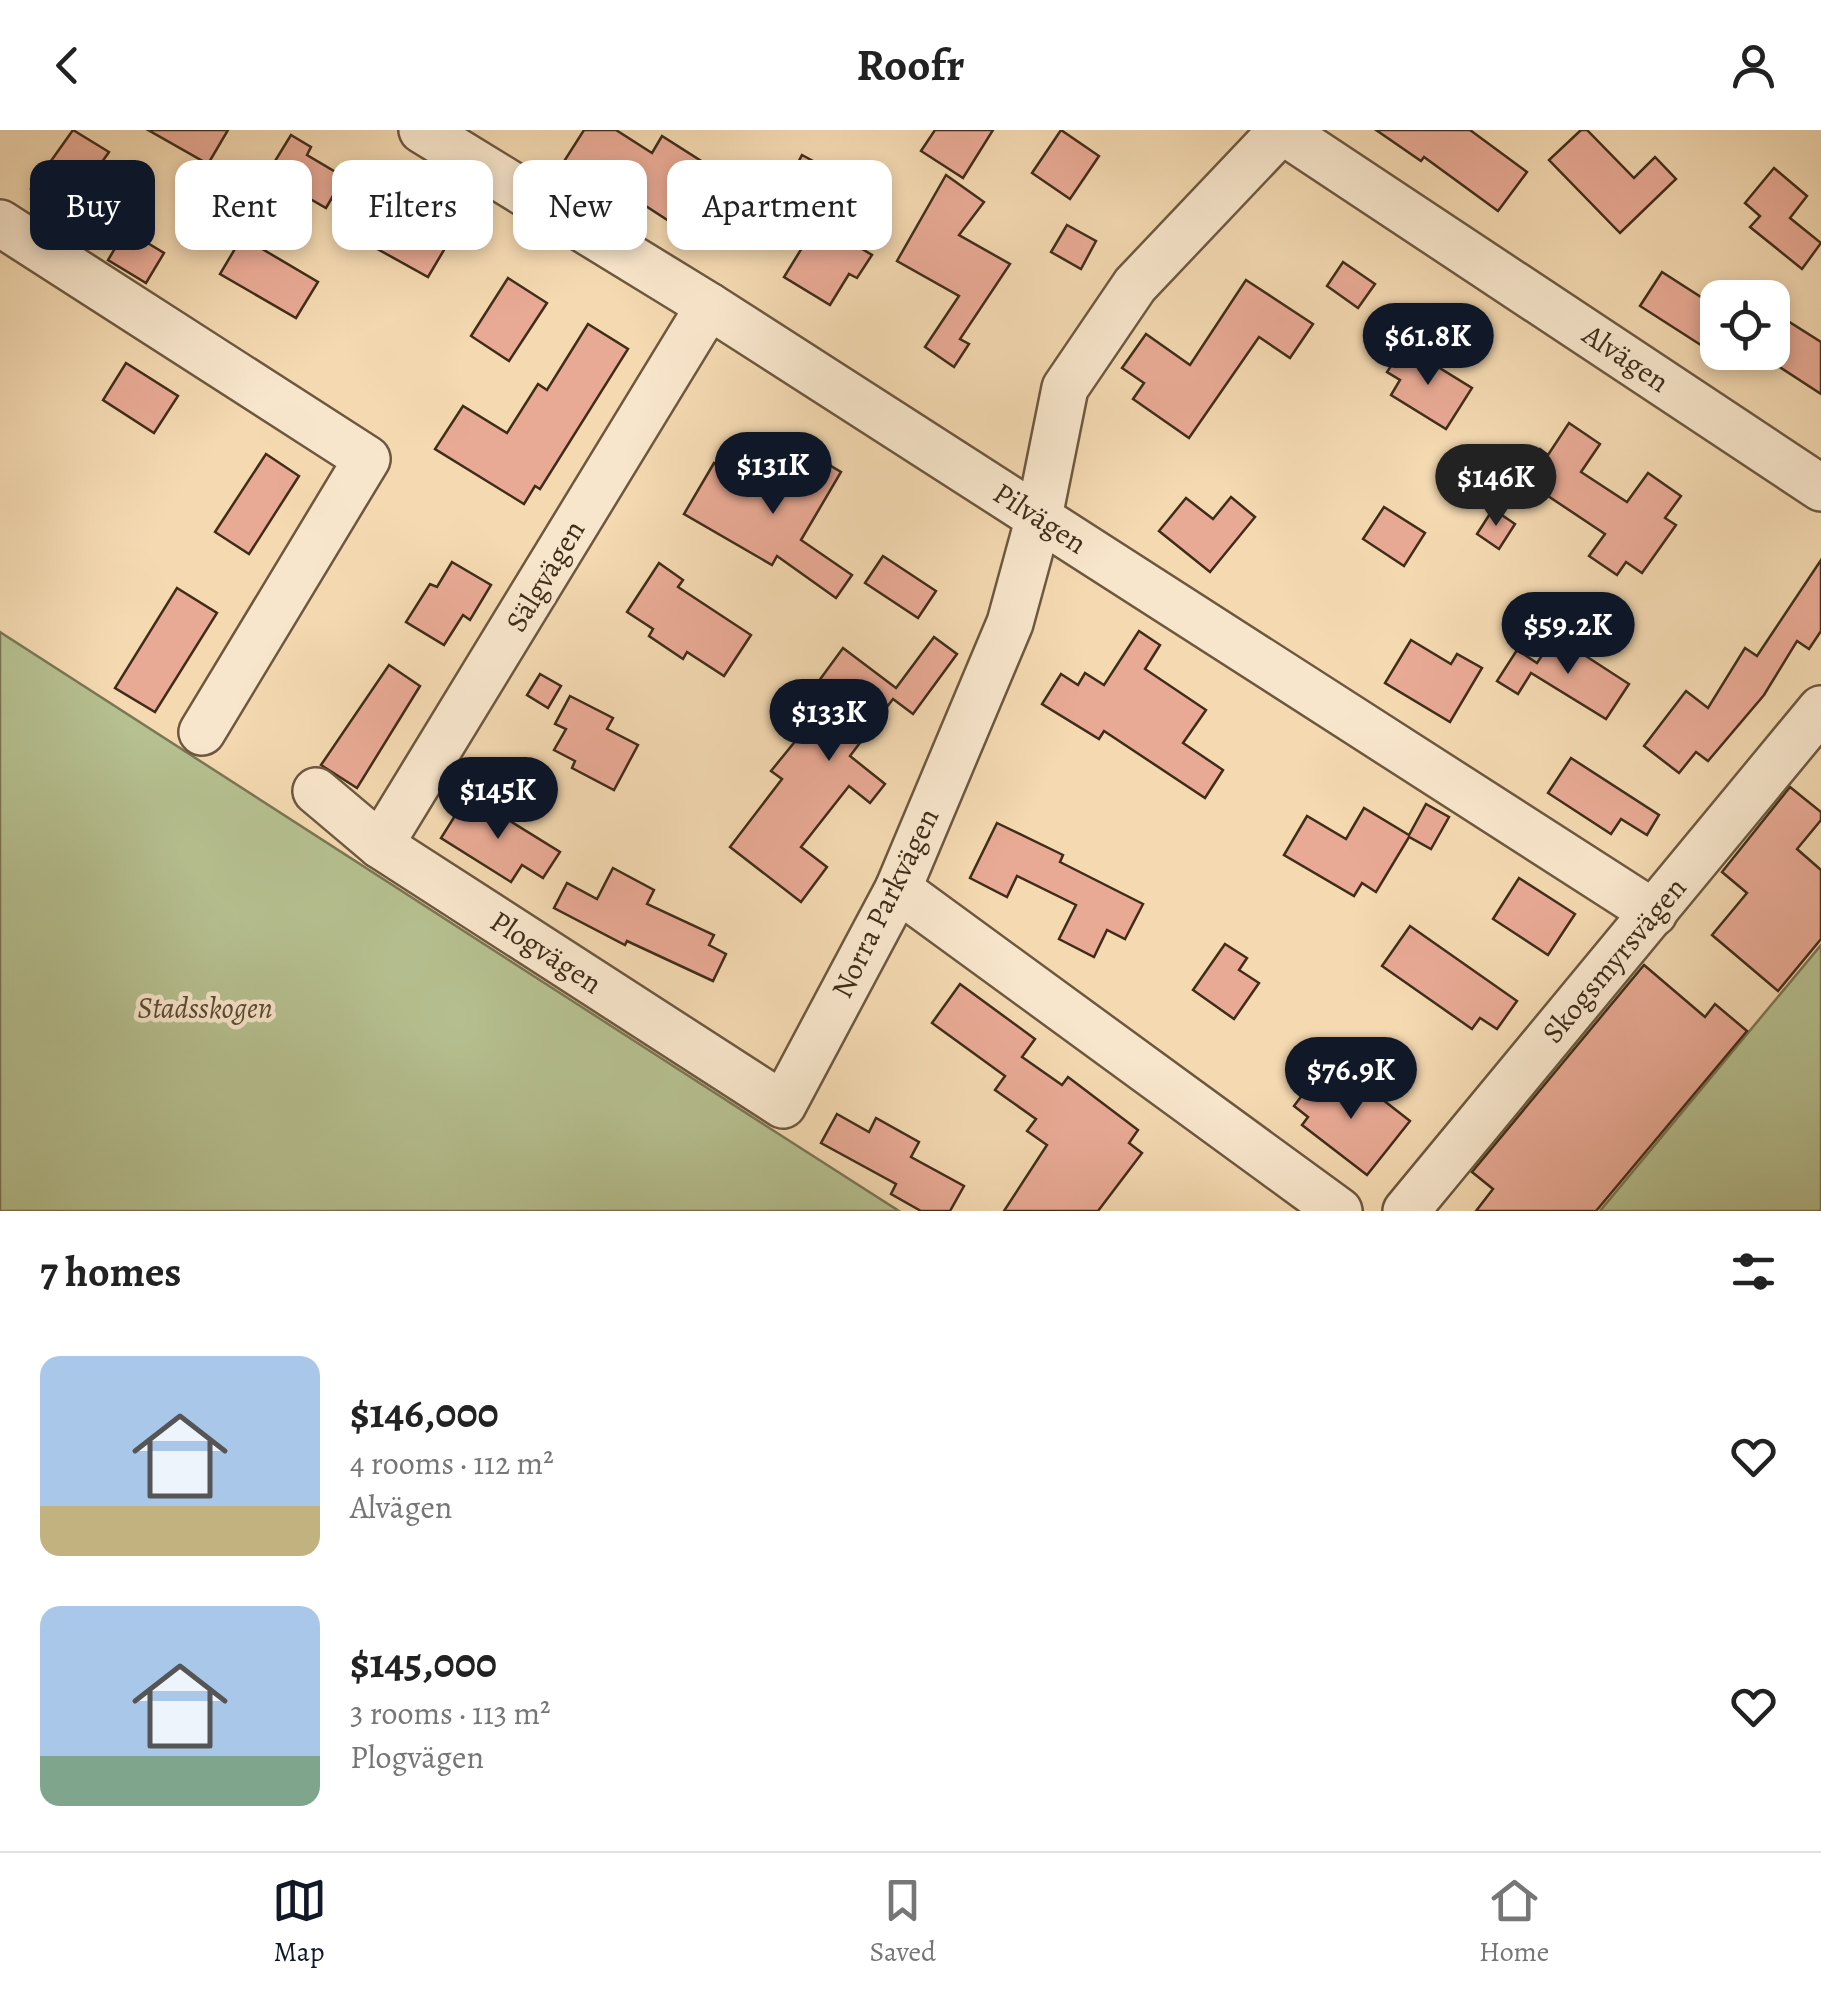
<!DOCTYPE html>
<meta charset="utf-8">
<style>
:root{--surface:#fff;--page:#f6f6f6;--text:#222;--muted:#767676;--line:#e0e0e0;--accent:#111827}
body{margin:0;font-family:Alegreya,serif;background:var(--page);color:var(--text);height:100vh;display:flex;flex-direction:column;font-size:38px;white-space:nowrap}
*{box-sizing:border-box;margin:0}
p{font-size:32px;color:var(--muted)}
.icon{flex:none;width:55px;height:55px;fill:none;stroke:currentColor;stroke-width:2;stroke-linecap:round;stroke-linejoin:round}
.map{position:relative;height:1081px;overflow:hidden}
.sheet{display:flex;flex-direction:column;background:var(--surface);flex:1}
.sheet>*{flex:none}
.top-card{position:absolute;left:30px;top:30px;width:1000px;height:90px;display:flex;gap:20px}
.tools{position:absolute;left:1700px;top:150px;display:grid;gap:20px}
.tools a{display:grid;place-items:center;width:90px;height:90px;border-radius:20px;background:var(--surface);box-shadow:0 5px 15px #0003;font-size:50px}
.price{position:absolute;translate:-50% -85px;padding:0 22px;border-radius:35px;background:var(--accent);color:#fff;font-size:32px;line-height:65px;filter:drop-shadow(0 2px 5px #0008)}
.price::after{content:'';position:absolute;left:50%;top:60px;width:30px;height:22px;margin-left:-15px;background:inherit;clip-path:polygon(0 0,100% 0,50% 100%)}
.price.selected{background:#222;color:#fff}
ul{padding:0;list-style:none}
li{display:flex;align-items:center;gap:30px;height:250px;padding:0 40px}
li span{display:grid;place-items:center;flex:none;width:280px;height:200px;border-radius:20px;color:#555}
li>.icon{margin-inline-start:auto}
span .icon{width:120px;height:120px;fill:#fffc;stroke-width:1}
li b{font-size:42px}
h2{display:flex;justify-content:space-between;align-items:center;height:120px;padding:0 40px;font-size:42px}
.tag{padding:0 35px;border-radius:20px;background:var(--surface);box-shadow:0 5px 15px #0003;font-size:35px;line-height:90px}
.tag.selected{background:var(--accent);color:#fff}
header{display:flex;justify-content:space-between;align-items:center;height:130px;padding:0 40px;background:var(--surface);font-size:45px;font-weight:700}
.tab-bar{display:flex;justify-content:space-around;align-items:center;height:140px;border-top:2px solid var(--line);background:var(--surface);font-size:28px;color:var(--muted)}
.tab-bar a{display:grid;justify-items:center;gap:5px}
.tab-bar .selected{color:var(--accent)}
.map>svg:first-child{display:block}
.green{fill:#b6c090;stroke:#7b7654;stroke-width:2.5}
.building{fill:#e9aa95;stroke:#402d19;stroke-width:2.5}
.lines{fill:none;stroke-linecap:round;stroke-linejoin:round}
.minor-casing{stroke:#6d583f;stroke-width:50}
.minor{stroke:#f8e6cc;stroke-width:45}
.labels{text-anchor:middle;stroke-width:9;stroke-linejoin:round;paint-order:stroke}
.street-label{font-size:30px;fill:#402d19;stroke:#f8e6cc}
.park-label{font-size:30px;font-style:italic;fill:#584a31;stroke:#f8e6cc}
</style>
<header><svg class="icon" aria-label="back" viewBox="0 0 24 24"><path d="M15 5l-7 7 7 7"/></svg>Roofr<svg class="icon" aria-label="person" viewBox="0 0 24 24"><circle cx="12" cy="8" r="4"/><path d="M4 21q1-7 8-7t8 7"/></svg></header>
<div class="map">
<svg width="1821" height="1081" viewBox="0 0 1821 1081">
<rect width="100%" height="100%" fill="#f4d9b1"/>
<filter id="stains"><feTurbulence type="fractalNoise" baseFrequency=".002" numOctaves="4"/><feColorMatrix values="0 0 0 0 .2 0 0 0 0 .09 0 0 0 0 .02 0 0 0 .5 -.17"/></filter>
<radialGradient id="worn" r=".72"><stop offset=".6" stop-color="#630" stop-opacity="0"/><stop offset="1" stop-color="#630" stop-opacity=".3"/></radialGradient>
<g class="green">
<polygon points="0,502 785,1008 899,1081 0,1081"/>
<polygon points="1821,815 1821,1081 1600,1081"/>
</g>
<g class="building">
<polygon points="73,0 109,22 66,83 31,59"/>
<polygon points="148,0 228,0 208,34"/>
<polygon points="584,0 616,0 652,23 662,6 709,36 672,93 618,58 604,79 554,47"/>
<polygon points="935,0 993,0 963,48 921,21"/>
<polygon points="1061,0 1099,26 1070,69 1032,43"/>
<polygon points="1376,0 1470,0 1527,42 1498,81 1424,27 1421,31"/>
<polygon points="1581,0 1587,0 1634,48 1655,27 1676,49 1620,103 1549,30"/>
<polygon points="291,5 311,17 307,25 344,47 326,78 267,44"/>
<polygon points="802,25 837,44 813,89 778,71"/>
<polygon points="1774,38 1807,66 1790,88 1821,113 1802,139 1750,97 1760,86 1745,73"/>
<polygon points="946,45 984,72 959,105 1010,134 960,209 969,214 954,237 925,217 959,166 897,131"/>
<polygon points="237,51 262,68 243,96 218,79"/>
<polygon points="400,64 422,77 416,88 451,108 428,147 372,116"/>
<polygon points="818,92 872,125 857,148 849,144 830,175 784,147"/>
<polygon points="1067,95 1096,111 1081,139 1051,122"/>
<polygon points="126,100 164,123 146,153 108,130"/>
<polygon points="242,107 318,152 296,188 220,144"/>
<polygon points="1343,132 1375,154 1358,178 1327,156"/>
<polygon points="1662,142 1718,178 1718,226 1640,176"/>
<polygon points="508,148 547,173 509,231 471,206"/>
<polygon points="1246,150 1313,194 1290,228 1259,207 1189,308 1133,269 1144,253 1122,238 1146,204 1190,235"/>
<polygon points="1772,181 1821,212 1821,264 1772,232"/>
<polygon points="588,194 628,219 540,359 535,356 524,374 435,319 463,276 507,303 538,254 547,260"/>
<polygon points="1404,216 1472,258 1446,299 1391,265 1400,250 1387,242"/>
<polygon points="126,233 178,266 154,303 103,270"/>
<polygon points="1569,293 1600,314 1581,342 1627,372 1648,343 1681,366 1665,388 1676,395 1642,443 1626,432 1617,445 1589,426 1605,404 1521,348 1540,319 1548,325"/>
<polygon points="804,320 841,342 801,410 852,445 836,468 777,426 772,435 684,384 714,333 776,368"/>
<polygon points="266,324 299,346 249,424 215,402"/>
<polygon points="1231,367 1255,387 1210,442 1159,401 1186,368 1213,389"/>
<polygon points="1384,377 1425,403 1404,436 1363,409"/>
<polygon points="1493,379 1515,394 1499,419 1477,404"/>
<polygon points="883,426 936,461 918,488 865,453"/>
<polygon points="1821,430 1821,501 1809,519 1797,511 1764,565 1708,631 1696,622 1679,643 1644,616 1686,561 1708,578 1745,518 1757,526"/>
<polygon points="452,432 491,455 470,490 463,485 444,515 406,492 430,454 437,457"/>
<polygon points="659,433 683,450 678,457 751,505 724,546 687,522 683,529 649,506 653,499 627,482"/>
<polygon points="177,458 217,483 155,582 115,558"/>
<polygon points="1139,501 1160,515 1145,539 1206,580 1183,613 1223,640 1205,668 1104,601 1099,609 1042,574 1061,544 1078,555 1085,543 1104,555"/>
<polygon points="1555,506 1629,554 1606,589 1531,543 1518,564 1497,551 1517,520 1537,533"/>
<polygon points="934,507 957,524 913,584 893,569 850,626 885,654 870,673 849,656 801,717 827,737 801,772 730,717 782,649 771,641 828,571 813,559 843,518 896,558"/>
<polygon points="1411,510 1451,534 1457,524 1482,538 1450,592 1385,553"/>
<polygon points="389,535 420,556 357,658 321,635"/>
<polygon points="540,544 561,556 548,578 527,565"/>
<polygon points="570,566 613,588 607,599 638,615 614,660 572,638 575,631 554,620 566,599 555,594"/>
<polygon points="1571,628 1659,685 1647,705 1621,689 1611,704 1548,663"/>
<polygon points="1790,657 1821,682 1821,690 1797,719 1821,740 1821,809 1778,861 1712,805 1747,763 1722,742"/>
<polygon points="468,665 560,722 543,748 522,735 511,752 441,708"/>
<polygon points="1426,674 1449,687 1431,719 1409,707 1376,762 1362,753 1354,766 1284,725 1307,686 1346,709 1364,678 1409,705"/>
<polygon points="997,693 1063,725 1060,732 1143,774 1125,809 1107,800 1094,827 1059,809 1076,775 1017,746 1007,767 970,748"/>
<polygon points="613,738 654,760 647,774 714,805 709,815 726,824 713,851 627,811 625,815 554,778 567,753 597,769"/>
<polygon points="1519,748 1575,784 1548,825 1493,789"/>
<polygon points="1410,796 1517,871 1497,899 1480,888 1472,899 1382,836"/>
<polygon points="1225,814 1247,828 1239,840 1259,853 1234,889 1193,860"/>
<polygon points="1644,835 1705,887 1715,874 1747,901 1596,1081 1476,1081 1493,1059 1472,1042"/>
<polygon points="960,854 1035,909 1022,927 1062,955 1068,947 1138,1000 1129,1013 1142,1023 1098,1081 1004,1081 1047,1015 1027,1001 1036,989 995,960 1005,946 932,893"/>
<polygon points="1315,948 1331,960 1340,948 1363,966 1369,959 1410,991 1367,1045 1302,995 1308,987 1294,976"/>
<polygon points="837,984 869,1002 876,988 919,1012 911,1027 964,1056 950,1081 921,1081 891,1064 896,1054 821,1013"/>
</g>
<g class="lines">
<g class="minor-casing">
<g id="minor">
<polyline points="422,0 709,176 1654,783"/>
<polyline points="1281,0 1821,358"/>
<polyline points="0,93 367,329 202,602"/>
<polyline points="316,661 380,715 783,975 898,759 1010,493 1039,387 1065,258 1135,155 1282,0"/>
<polyline points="380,715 709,176"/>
<polyline points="898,759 1339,1081"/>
<polyline points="1406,1081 1821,579"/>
</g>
</g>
<use href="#minor" class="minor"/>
</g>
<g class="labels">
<g class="street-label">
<text transform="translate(1626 228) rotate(34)" y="10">Alvägen</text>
<text transform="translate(1040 388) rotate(33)" y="10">Pilvägen</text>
<text transform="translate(545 446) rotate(-59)" y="10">Sälgvägen</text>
<text transform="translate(885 773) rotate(-64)" y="10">Norra Parkvägen</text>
<text transform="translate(546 822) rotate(33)" y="10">Plogvägen</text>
<text transform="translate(1614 830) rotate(-50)" y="10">Skogsmyrsvägen</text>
</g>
<g class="park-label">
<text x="205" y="888">Stadsskogen</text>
</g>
</g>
<rect width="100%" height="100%" filter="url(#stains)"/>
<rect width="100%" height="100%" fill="url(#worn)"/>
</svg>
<div class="tools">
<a><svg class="icon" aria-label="locate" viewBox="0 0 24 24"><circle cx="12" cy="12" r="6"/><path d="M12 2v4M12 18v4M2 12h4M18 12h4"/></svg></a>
</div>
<b class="price" style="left:1428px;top:258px">$61.8K</b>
<b class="price" style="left:773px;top:387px">$131K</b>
<b class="price selected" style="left:1496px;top:399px">$146K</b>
<b class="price" style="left:1568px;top:547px">$59.2K</b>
<b class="price" style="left:829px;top:634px">$133K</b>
<b class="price" style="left:498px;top:712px">$145K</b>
<b class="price" style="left:1351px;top:992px">$76.9K</b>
<div class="top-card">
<a class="tag selected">Buy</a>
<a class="tag">Rent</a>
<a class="tag">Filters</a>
<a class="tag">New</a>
<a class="tag">Apartment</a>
</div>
</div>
<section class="sheet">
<h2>7 homes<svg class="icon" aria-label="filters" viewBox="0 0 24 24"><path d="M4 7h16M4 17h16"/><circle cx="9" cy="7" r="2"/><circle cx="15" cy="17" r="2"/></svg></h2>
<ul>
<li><span style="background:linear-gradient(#a9c7e8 75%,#c2b280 0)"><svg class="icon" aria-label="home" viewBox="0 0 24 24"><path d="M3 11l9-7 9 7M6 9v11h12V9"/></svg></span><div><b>$146,000</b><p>4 rooms · 112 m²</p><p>Alvägen</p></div><svg class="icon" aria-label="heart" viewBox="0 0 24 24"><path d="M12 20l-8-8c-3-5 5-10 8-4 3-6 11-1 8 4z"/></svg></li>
<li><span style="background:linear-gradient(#a9c7e8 75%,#7fa58c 0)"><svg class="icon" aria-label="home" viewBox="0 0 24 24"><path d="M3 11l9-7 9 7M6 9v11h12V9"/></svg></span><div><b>$145,000</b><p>3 rooms · 113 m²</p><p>Plogvägen</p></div><svg class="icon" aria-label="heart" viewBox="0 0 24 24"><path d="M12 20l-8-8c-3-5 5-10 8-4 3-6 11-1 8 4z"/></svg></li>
</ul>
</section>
<nav class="tab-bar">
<a class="selected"><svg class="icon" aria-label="map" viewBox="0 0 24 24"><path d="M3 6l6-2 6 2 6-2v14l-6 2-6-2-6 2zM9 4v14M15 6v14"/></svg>Map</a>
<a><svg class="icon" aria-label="saved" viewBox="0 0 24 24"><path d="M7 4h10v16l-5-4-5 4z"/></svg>Saved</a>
<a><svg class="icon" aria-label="home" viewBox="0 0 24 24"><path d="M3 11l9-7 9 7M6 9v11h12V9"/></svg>Home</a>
</nav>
